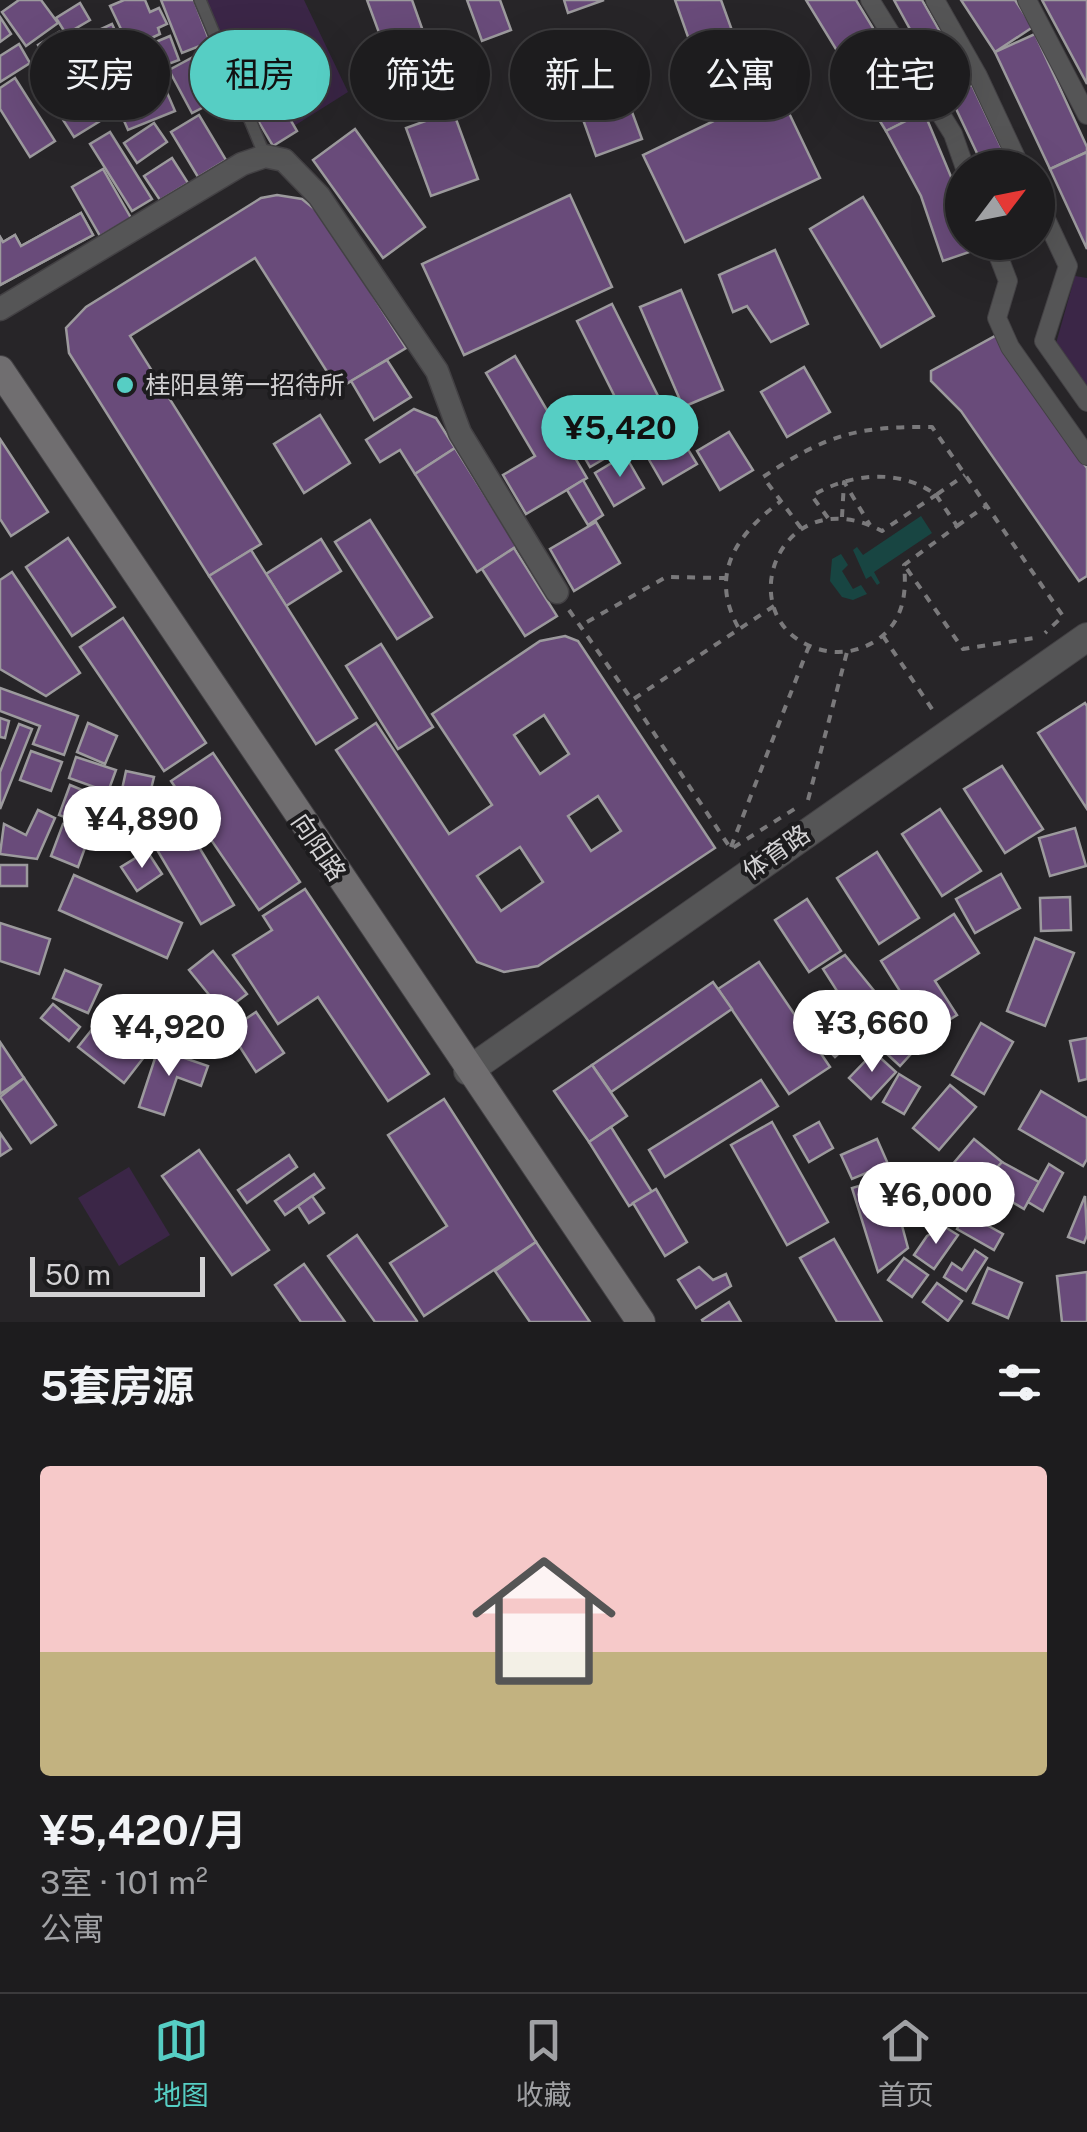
<!DOCTYPE html>
<html lang="zh">
<meta charset="utf-8">
<style>
:root{--surface:#1d1c1e;--page:#2a292b;--text:#f1f3f6;--muted:#a0a1a4;--line:#3b3a3c;--accent:#56cec4}
body{margin:0;font-family:"Public Sans","Noto Sans SC",sans-serif;background:var(--page);color:var(--text);height:100vh;display:flex;flex-direction:column;font-size:38px;white-space:nowrap}
*{box-sizing:border-box;margin:0}
p{font-size:32px;color:var(--muted)}
.icon{flex:none;width:55px;height:55px;fill:none;stroke:currentColor;stroke-width:2;stroke-linecap:round;stroke-linejoin:round}
.map{position:relative;height:1322px;overflow:hidden}
.panel{display:flex;flex-direction:column;background:var(--surface);flex:1}
.panel>*{flex:none}
.guide{position:absolute;left:30px;top:30px;width:1028px;height:90px;display:flex;gap:20px}
.needle{width:65px;rotate:58deg}
.tools{position:absolute;left:945px;top:150px;display:grid;gap:20px}
.tools a{display:grid;place-items:center;width:110px;height:110px;border-radius:50%;background:var(--surface);box-shadow:0 10px 40px #0002,0 0 0 2px var(--line);font-size:50px}
.scale{position:absolute;left:30px;bottom:25px;width:175px;box-sizing:border-box;padding-left:10px;border:5px solid #d3d2d4;border-top:0;font-size:28px;line-height:35px;white-space:nowrap;color:#d3d2d4;-webkit-text-stroke:8px #1d1c1e;paint-order:stroke}
.price{position:absolute;translate:-50% -85px;padding:0 22px;border-radius:35px;background:#fff;color:#222;font-size:32px;line-height:65px;filter:drop-shadow(0 2px 5px #0008)}
.price::after{content:'';position:absolute;left:50%;top:60px;width:30px;height:22px;margin-left:-15px;background:inherit;clip-path:polygon(0 0,100% 0,50% 100%)}
.price.active{background:var(--accent);color:#111}
ul{padding:0;list-style:none}
li{display:grid;align-content:center;gap:20px;height:530px;padding:0 40px}
li+li{border-top:2px solid var(--line)}
li span{display:grid;place-items:center;height:310px;border-radius:10px;color:#555}
li>.icon{margin-inline-start:auto}
span .icon{width:180px;height:180px;fill:#fffc;stroke-width:1}
li b{font-size:42px}
h2{display:flex;justify-content:space-between;align-items:center;height:120px;padding:0 40px;font-size:42px}
.pill{padding:0 35px;border-radius:45px;background:var(--surface);box-shadow:0 10px 40px #0002,0 0 0 2px var(--line);font-size:35px;line-height:90px}
.pill.active{background:var(--accent);color:#111}
.tabs{display:flex;justify-content:space-around;align-items:center;height:140px;border-top:2px solid var(--line);background:var(--surface);font-size:28px;color:var(--muted)}
.tabs a{display:grid;justify-items:center;gap:5px}
.tabs .active{color:var(--accent)}
.map>svg:first-child{display:block}
.green{fill:#3b2647}
.water{fill:#184542}
.building{fill:#694b7a;stroke:#9c9a9d;stroke-width:2.5;fill-rule:evenodd}
.lines{fill:none;stroke-linecap:round;stroke-linejoin:round}
.service-casing{stroke:#434144;stroke-width:14}
.pedestrian-casing{stroke:#434144;stroke-width:20}
.minor-casing{stroke:#434144;stroke-width:25}
.tertiary-casing{stroke:#434144;stroke-width:30}
.secondary-casing{stroke:#434144;stroke-width:30}
.path{stroke:#7a797b;stroke-width:4;stroke-dasharray:8 8;stroke-linecap:butt}
.service{stroke:#555556;stroke-width:11}
.pedestrian{stroke:#555556;stroke-width:18}
.minor{stroke:#555556;stroke-width:22}
.tertiary{stroke:#555556;stroke-width:28}
.secondary{stroke:#706e70;stroke-width:28}
.poi-dot{fill:#56cec4;stroke:#1d1c1e;stroke-width:4}
.labels{text-anchor:middle;stroke-width:8;stroke-linejoin:round;paint-order:stroke}
.poi-label{font-size:25px;fill:#d3d2d4;stroke:#1d1c1e;text-anchor:start}
.street-label{font-size:25px;fill:#d3d2d4;stroke:#1d1c1e}
</style>
<div class="map">
<svg width="1087" height="1322" viewBox="0 0 1087 1322">
<rect width="100%" height="100%" fill="#272528"/>
<g class="green">
<polygon points="206,0 304,0 348,92 294,126 259,68 240,79"/>
<polygon points="1075,276 1087,278 1087,390 1055,347"/>
<polygon points="129,1167 170,1235 119,1266 78,1198"/>
</g>
<g class="water">
<polygon points="921,516 932,533 874,572 880,583 877,585 871,576 866,579 853,550 857,547 863,555"/>
<polygon points="841,554 848,565 842,571 853,589 861,585 867,594 853,600 842,597 830,581 832,559"/>
</g>
<g class="building">
<polygon points="19,0 41,0 58,23 26,46 2,12"/>
<polygon points="124,0 145,0 150,12 159,8 167,24 158,28 160,34 130,48 110,6"/>
<polygon points="161,0 194,0 210,42 182,53"/>
<polygon points="367,0 412,0 435,65 396,79"/>
<polygon points="467,0 500,0 511,30 482,41"/>
<polygon points="564,0 604,0 568,13"/>
<polygon points="675,0 721,0 734,36 693,51"/>
<polygon points="806,0 856,0 924,112 886,131"/>
<polygon points="894,0 922,0 956,60 934,73"/>
<polygon points="961,0 1015,0 1033,27 995,52"/>
<polygon points="1042,0 1087,0 1087,84"/>
<polygon points="80,3 90,20 66,34 56,18"/>
<polygon points="0,17 11,34 0,42"/>
<polygon points="112,24 133,69 113,78 92,33"/>
<polygon points="59,32 66,42 82,32 106,70 68,94 38,45"/>
<polygon points="1035,34 1087,147 1087,152 1050,169 995,52"/>
<polygon points="170,36 179,60 155,69 146,46"/>
<polygon points="19,44 30,63 0,82 0,56"/>
<polygon points="210,48 239,103 216,115 210,104 192,113 169,70"/>
<polygon points="615,66 642,139 596,156 570,83"/>
<polygon points="260,67 297,131 273,146 247,102 240,79"/>
<polygon points="159,74 175,111 128,130 112,93"/>
<polygon points="15,78 55,141 30,157 0,109 0,88"/>
<polygon points="972,85 1011,168 984,168 950,96"/>
<polygon points="97,87 113,113 74,137 58,112"/>
<polygon points="778,90 820,178 685,242 643,155"/>
<polygon points="453,111 478,179 431,196 406,128"/>
<polygon points="924,112 962,203 962,242 976,242 978,249 943,261 921,196 886,131"/>
<polygon points="199,115 226,160 198,177 171,132"/>
<polygon points="154,123 167,142 137,163 124,143"/>
<polygon points="355,129 425,227 383,258 313,160"/>
<polygon points="110,132 152,199 132,211 90,144"/>
<polygon points="1087,152 1087,249 1050,169"/>
<polygon points="172,158 188,183 160,200 144,176"/>
<polygon points="103,169 131,218 100,236 72,187"/>
<polygon points="277,195 302,199 322,215 406,348 338,389 255,258 130,336 261,544 209,576 69,353 66,328 86,307 229,218 261,198"/>
<polygon points="570,195 612,287 464,355 422,264"/>
<polygon points="863,197 934,316 881,347 810,229"/>
<polygon points="81,213 93,235 0,285 0,237 3,242 15,235 21,246"/>
<polygon points="81,213 93,235 0,285 0,237 3,242 15,235 21,246"/>
<polygon points="775,250 808,324 771,342 747,306 733,312 719,275"/>
<polygon points="681,290 723,390 683,407 640,307"/>
<polygon points="612,304 665,410 630,427 577,321"/>
<polygon points="1006,330 1002,349 1087,468 1087,576 1079,581 961,411 931,381 931,371"/>
<polygon points="515,356 587,478 526,514 503,475 535,456 486,373"/>
<polygon points="387,360 411,397 374,420 351,381"/>
<polygon points="804,367 830,412 787,437 761,392"/>
<polygon points="414,409 436,418 455,448 415,474 400,450 380,462 366,440"/>
<polygon points="320,415 350,463 304,493 274,444"/>
<polygon points="620,424 631,443 590,467 579,448"/>
<polygon points="673,425 697,464 663,484 640,444"/>
<polygon points="729,432 753,470 720,490 697,451"/>
<polygon points="0,439 48,512 11,536 0,519"/>
<polygon points="455,448 517,546 477,572 415,474"/>
<polygon points="625,455 644,488 614,506 595,473"/>
<polygon points="583,480 603,515 588,525 567,490"/>
<polygon points="370,520 432,617 397,639 335,542"/>
<polygon points="596,522 620,563 574,591 550,549"/>
<polygon points="68,538 115,607 72,636 26,567"/>
<polygon points="321,539 341,571 286,606 266,574"/>
<polygon points="514,548 557,616 525,636 482,569"/>
<polygon points="251,550 357,718 316,744 209,576"/>
<polygon points="12,572 80,673 46,696 0,669 0,580"/>
<polygon points="123,618 206,743 164,771 80,647"/>
<path d="M565,636L578,641L715,848L538,966L504,972L477,962L336,750L376,723L449,834L492,805L432,714L540,641ZM544,715L569,754L540,774L514,735ZM598,796L621,831L591,851L568,816ZM520,847L543,882L501,911L477,876Z"/>
<polygon points="381,644 433,727 398,749 346,666"/>
<polygon points="0,688 78,716 64,755 33,744 40,726 0,711"/>
<polygon points="1085,703 1087,706 1087,809 1038,733"/>
<polygon points="0,718 9,721 5,738 0,737"/>
<polygon points="88,723 117,736 105,764 77,752"/>
<polygon points="19,724 32,729 0,809 0,772"/>
<polygon points="31,751 62,762 51,791 20,780"/>
<polygon points="213,753 300,882 259,910 171,781"/>
<polygon points="76,757 116,770 108,792 69,778"/>
<polygon points="1002,766 1043,829 1005,853 964,789"/>
<polygon points="126,771 154,777 145,814 118,808"/>
<polygon points="70,785 109,801 98,829 59,815"/>
<polygon points="940,809 981,871 942,896 902,834"/>
<polygon points="38,810 55,818 37,859 0,854 4,824 26,835"/>
<polygon points="63,824 90,834 78,867 51,856"/>
<polygon points="185,824 234,905 201,924 153,843"/>
<polygon points="1075,828 1086,866 1050,876 1039,838"/>
<polygon points="147,851 162,874 137,891 121,867"/>
<polygon points="877,852 919,918 879,944 837,878"/>
<rect x="0" y="865" width="27" height="21"/>
<polygon points="1001,874 1020,908 975,933 956,899"/>
<polygon points="74,875 182,923 167,958 59,910"/>
<polygon points="305,889 429,1074 388,1101 318,997 278,1024 233,955 272,930 263,916"/>
<polygon points="1070,897 1071,930 1041,931 1040,898"/>
<polygon points="807,899 841,951 809,972 775,920"/>
<polygon points="954,914 979,953 935,981 957,1015 927,1034 881,961"/>
<polygon points="0,923 50,939 39,974 0,961"/>
<polygon points="1035,938 1074,953 1045,1026 1007,1011"/>
<polygon points="213,951 247,994 223,1012 189,970"/>
<polygon points="845,955 888,1008 835,1057 805,1025 839,994 823,969"/>
<polygon points="759,962 830,1067 789,1094 718,989"/>
<polygon points="65,970 101,985 88,1013 53,998"/>
<polygon points="713,982 732,1009 611,1092 592,1065"/>
<polygon points="113,1003 158,1039 124,1083 78,1047"/>
<polygon points="53,1004 80,1027 69,1041 41,1018"/>
<polygon points="256,1012 284,1053 256,1072 229,1030"/>
<polygon points="178,1015 215,1028 206,1056 168,1044"/>
<polygon points="895,1021 920,1044 900,1066 875,1043"/>
<polygon points="981,1023 1013,1042 984,1094 952,1075"/>
<polygon points="1087,1038 1087,1079 1079,1081 1070,1041"/>
<polygon points="0,1042 24,1078 0,1094"/>
<polygon points="158,1049 208,1066 201,1086 177,1077 164,1115 139,1107"/>
<polygon points="874,1052 896,1072 871,1099 849,1078"/>
<polygon points="592,1065 627,1116 589,1142 554,1091"/>
<polygon points="899,1074 920,1087 904,1114 883,1102"/>
<polygon points="24,1078 56,1125 31,1143 0,1097"/>
<polygon points="761,1080 778,1106 665,1177 649,1150"/>
<polygon points="950,1085 976,1107 939,1150 913,1128"/>
<polygon points="1041,1091 1087,1118 1087,1159 1083,1166 1019,1129"/>
<polygon points="444,1099 536,1242 424,1316 390,1263 447,1226 388,1135"/>
<polygon points="772,1122 828,1222 787,1245 731,1145"/>
<polygon points="819,1122 833,1148 809,1162 794,1136"/>
<polygon points="611,1127 652,1192 629,1206 589,1142"/>
<polygon points="0,1133 11,1149 0,1156"/>
<polygon points="877,1139 888,1164 852,1179 841,1155"/>
<polygon points="974,1139 1002,1162 962,1208 935,1185"/>
<polygon points="199,1150 269,1250 232,1275 162,1176"/>
<polygon points="289,1155 297,1167 247,1203 238,1190"/>
<polygon points="1002,1162 1039,1182 1024,1209 982,1184"/>
<polygon points="1049,1164 1063,1173 1043,1211 1028,1202"/>
<polygon points="314,1174 324,1188 285,1215 275,1201"/>
<polygon points="889,1177 908,1248 878,1272 852,1188"/>
<polygon points="656,1189 687,1242 665,1256 633,1203"/>
<polygon points="312,1196 324,1213 309,1223 298,1206"/>
<polygon points="1085,1196 1087,1235 1084,1243 1068,1237"/>
<polygon points="965,1213 1003,1234 994,1250 957,1229"/>
<polygon points="945,1227 958,1235 934,1269 914,1255 927,1236"/>
<polygon points="357,1235 417,1321 416,1322 375,1322 328,1256"/>
<polygon points="834,1239 882,1322 837,1322 800,1258"/>
<polygon points="536,1242 590,1322 530,1322 495,1271"/>
<polygon points="975,1250 987,1258 966,1291 944,1277 952,1263 962,1270"/>
<polygon points="904,1258 928,1275 912,1297 888,1280"/>
<polygon points="304,1264 345,1322 301,1322 275,1285"/>
<polygon points="699,1267 713,1280 726,1274 731,1286 696,1308 678,1280"/>
<polygon points="988,1268 1022,1283 1008,1318 973,1303"/>
<polygon points="1087,1272 1087,1322 1062,1322 1057,1276"/>
<polygon points="937,1283 962,1301 948,1321 923,1302"/>
<polygon points="729,1302 741,1322 703,1322 702,1320"/>
</g>
<g class="lines">
<g class="service-casing">
<polyline id="service" points="200,0 265,156"/>
</g>
<g class="pedestrian-casing">
<g id="pedestrian">
<polyline points="870,0 953,134 965,168"/>
<polyline points="935,0 978,76 1021,168"/>
<polyline points="1027,0 1087,115"/>
<polyline points="1038,202 1068,266 1044,341 1087,402"/>
<polyline points="993,242 1008,281 997,318 1010,347 1087,456"/>
</g>
</g>
<g class="minor-casing">
<polyline id="minor" points="0,309 242,164 265,156 284,160 319,196 437,371 460,433 557,592"/>
</g>
<g class="tertiary-casing">
<polyline id="tertiary" points="468,1071 1087,637"/>
</g>
<g class="secondary-casing">
<polyline id="secondary" points="0,370 641,1322"/>
</g>
<g class="path">
<path d="M936,495L957,526L904,565C907,594 903,622 877,640C859,652 838,655 818,649C727,621 778,476 882,531Z"/>
<polyline points="842,517 844,482 870,525"/>
<path d="M828,518L812,496C849,473 901,468 936,495L965,475"/>
<polyline points="957,526 986,506"/>
<path d="M801,528L763,477C826,435 856,426 932,427L1063,616L1045,633"/>
<polyline points="907,569 963,649 1040,637"/>
<polyline points="774,606 632,700 731,849 796,808"/>
<polyline points="569,610 632,700"/>
<polyline points="587,622 666,577 725,578"/>
<path d="M738,627C709,574 736,535 781,501"/>
<polyline points="883,636 934,712"/>
<polyline points="808,800 847,652"/>
<polyline points="731,847 809,646"/>
</g>
<use href="#service" class="service"/>
<use href="#pedestrian" class="pedestrian"/>
<use href="#minor" class="minor"/>
<use href="#tertiary" class="tertiary"/>
<use href="#secondary" class="secondary"/>
</g>
<circle class="poi-dot" cx="125" cy="385" r="10"/>
<g class="labels">
<g class="poi-label">
<text x="145" y="394">桂阳县第一招待所</text>
</g>
<g class="street-label">
<text transform="translate(319 847) rotate(56)" y="9">向阳路</text>
<text transform="translate(776 852) rotate(-35)" y="9">体育路</text>
</g>
</g>
</svg>
<div class="tools">
<a><svg class="needle" viewBox="-14 -14 28 28"><path d="M0-13l5 13h-10z" fill="#e53935"/><path d="M0 13l5-13h-10z" fill="#a0a1a4"/></svg></a>
</div>
<div class="scale">50 m</div>
<b class="price active" style="left:620px;top:480px">¥5,420</b>
<b class="price" style="left:142px;top:871px">¥4,890</b>
<b class="price" style="left:872px;top:1075px">¥3,660</b>
<b class="price" style="left:169px;top:1079px">¥4,920</b>
<b class="price" style="left:936px;top:1247px">¥6,000</b>
<div class="guide">
<a class="pill">买房</a>
<a class="pill active">租房</a>
<a class="pill">筛选</a>
<a class="pill">新上</a>
<a class="pill">公寓</a>
<a class="pill">住宅</a>
</div>
</div>
<section class="panel">
<h2>5套房源<svg class="icon" aria-label="filters" viewBox="0 0 24 24"><path d="M4 7h16M4 17h16"/><circle cx="9" cy="7" r="2"/><circle cx="15" cy="17" r="2"/></svg></h2>
<ul>
<li><span style="background:linear-gradient(#f6c9c9 60%,#c2b280 0)"><svg class="icon" aria-label="home" viewBox="0 0 24 24"><path d="M3 11l9-7 9 7M6 9v11h12V9"/></svg></span><div><b>¥5,420/月</b><p>3室 · 101 m²</p><p>公寓</p></div></li>
</ul>
</section>
<nav class="tabs">
<a class="active"><svg class="icon" aria-label="map" viewBox="0 0 24 24"><path d="M3 6l6-2 6 2 6-2v14l-6 2-6-2-6 2zM9 4v14M15 6v14"/></svg>地图</a>
<a><svg class="icon" aria-label="saved" viewBox="0 0 24 24"><path d="M7 4h10v16l-5-4-5 4z"/></svg>收藏</a>
<a><svg class="icon" aria-label="home" viewBox="0 0 24 24"><path d="M3 11l9-7 9 7M6 9v11h12V9"/></svg>首页</a>
</nav>
